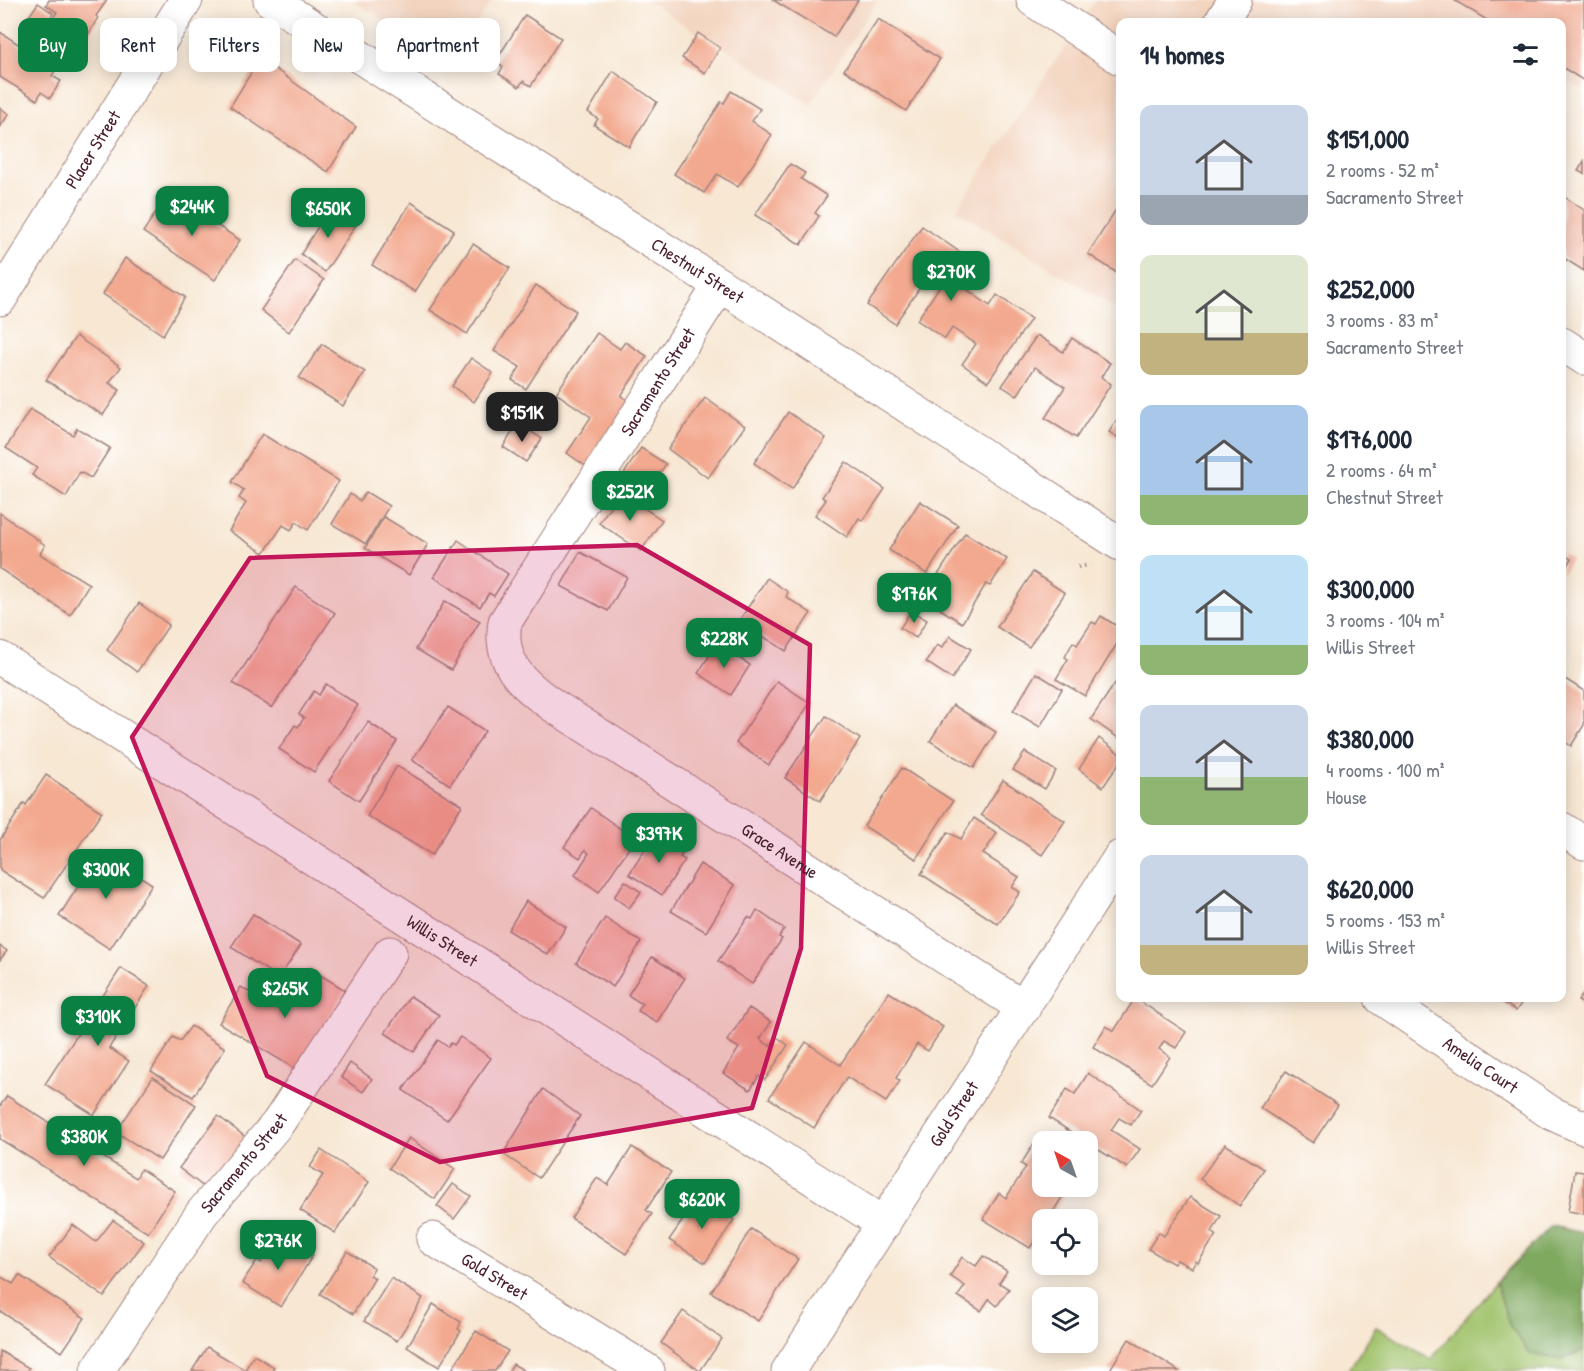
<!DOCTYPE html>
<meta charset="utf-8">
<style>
:root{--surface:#fff;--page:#f6f6f7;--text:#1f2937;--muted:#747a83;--accent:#0b8043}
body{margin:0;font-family:"Patrick Hand",sans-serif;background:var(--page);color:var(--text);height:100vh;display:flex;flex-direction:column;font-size:22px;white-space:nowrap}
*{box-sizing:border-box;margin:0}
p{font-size:20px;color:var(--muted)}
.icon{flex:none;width:33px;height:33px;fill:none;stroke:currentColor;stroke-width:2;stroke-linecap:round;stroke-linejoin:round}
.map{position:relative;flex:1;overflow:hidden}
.panel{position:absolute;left:1116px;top:18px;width:450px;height:984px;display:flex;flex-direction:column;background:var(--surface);border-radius:12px;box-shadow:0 3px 15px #0003}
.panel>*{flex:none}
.guide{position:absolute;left:18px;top:18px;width:570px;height:54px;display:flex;gap:12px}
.needle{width:39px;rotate:320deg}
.controls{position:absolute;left:1032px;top:1131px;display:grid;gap:12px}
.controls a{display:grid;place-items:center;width:66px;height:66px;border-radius:12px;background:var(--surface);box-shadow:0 3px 15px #0003;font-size:30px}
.price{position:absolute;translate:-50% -51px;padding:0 14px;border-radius:12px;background:var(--accent);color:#fff;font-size:20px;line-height:39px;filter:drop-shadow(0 2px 3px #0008)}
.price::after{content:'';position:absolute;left:50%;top:36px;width:18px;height:14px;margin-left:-9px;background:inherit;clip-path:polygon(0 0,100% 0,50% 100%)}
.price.current{background:#222;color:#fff}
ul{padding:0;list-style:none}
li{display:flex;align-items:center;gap:18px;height:150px;padding:0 24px}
li span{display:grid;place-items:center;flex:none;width:168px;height:120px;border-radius:12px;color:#555}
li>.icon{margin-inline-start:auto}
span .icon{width:72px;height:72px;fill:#fffc;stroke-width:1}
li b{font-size:26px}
h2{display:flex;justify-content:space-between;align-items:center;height:72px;padding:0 24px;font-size:26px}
.tag{padding:0 21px;border-radius:12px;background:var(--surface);box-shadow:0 3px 15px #0003;font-size:21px;line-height:54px}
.tag.current{background:var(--accent);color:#fff}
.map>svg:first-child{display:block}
.built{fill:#f3d4bf}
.green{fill:#a1c36c;stroke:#76714c;stroke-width:1.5}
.forest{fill:#80a960;stroke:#656446;stroke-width:1.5}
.building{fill:#f3a98f}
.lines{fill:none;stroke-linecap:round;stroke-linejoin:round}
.minor-casing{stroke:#a0837f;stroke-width:35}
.major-casing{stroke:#a0837f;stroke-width:35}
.path{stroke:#a0837f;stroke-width:4;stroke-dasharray:1.5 4.5;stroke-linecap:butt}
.minor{stroke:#fff;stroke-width:33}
.major{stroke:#fff;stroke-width:33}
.marked{fill:#c2185b;fill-opacity:0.2;stroke:#c2185b;stroke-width:4.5;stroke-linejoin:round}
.labels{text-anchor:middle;stroke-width:6;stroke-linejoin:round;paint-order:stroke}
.street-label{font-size:18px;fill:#4a1f2b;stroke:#fff}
</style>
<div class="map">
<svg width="1584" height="1371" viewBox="0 0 1584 1371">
<rect width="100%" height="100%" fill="#fff"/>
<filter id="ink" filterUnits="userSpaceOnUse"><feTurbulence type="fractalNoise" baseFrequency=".0167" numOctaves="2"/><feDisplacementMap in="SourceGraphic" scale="12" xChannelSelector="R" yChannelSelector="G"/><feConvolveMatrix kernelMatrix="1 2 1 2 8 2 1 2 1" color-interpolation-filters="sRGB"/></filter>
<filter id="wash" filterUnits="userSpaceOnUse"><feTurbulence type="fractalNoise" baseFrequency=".008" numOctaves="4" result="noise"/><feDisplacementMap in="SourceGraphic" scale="24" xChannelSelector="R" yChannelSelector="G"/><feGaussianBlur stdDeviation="1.35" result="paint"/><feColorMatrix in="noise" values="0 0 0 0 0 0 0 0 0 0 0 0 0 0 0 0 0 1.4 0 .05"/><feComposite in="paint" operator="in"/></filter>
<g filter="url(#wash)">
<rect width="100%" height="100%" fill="#f7e7d3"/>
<g class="built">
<polygon points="352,0 492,0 450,62"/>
<polygon points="647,0 877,0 811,105 699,31 697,33"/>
<polygon points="1096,0 1584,0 1584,90 1562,77 1562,22 1120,22 1120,311 956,210"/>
</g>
<polygon class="green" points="1496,1282 1509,1324 1561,1360 1584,1350 1584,1371 1348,1371 1376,1327 1431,1359"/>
<polygon class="forest" points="1551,1226 1584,1233 1584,1350 1561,1360 1530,1354 1509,1325 1496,1282"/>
<g id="blocks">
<g class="building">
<polygon points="49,0 107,0 96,16 98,18 84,42 72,34 68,38 73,42 67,50 62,47 59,52 21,28 38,3 53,13 49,20 51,21 57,12 46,5"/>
<polygon points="773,0 858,0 834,37"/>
<polygon points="1454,0 1584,0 1584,81 1562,67 1562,22 1490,22"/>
<polygon points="525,15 561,38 531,86 523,81 519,87 499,74 503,67 495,62"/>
<polygon points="878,19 940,59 906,111 844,70"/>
<polygon points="0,32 56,69 52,76 61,81 50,98 41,92 37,100 0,77"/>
<polygon points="698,33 720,48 705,73 682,58"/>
<polygon points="260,58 356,127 328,172 230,107"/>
<polygon points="613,71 657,102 629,147 594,125 598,119 588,112"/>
<polygon points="731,91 760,109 752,121 772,135 738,187 717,174 704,193 674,174 721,102 724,103"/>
<polygon points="0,108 9,114 0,127"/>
<polygon points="1584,161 1584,174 1578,171"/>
<polygon points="790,164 805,173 801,179 827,196 815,213 819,216 801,245 755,215"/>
<polygon points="168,194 240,240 215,280 143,232"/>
<polygon points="1563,196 1584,210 1584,271 1562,257"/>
<polygon points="411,202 454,230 415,292 372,265"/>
<polygon points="1120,203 1120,275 1088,254"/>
<polygon points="330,207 356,225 325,272 301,254"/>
<polygon points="922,226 980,266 965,288 990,306 997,295 1031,319 988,382 962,364 976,344 952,328 945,339 917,320 940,286 927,277 895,324 867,305"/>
<polygon points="473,244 510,268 467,334 430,310"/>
<polygon points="125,258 185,297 163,335 103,294"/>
<polygon points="295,260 324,280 289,332 261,310"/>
<polygon points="536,285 576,311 526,389 512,380 520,367 494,351"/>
<polygon points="597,333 620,349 625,342 647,356 621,396 631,402 587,467 567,453 591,417 556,393"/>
<polygon points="1037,335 1063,352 1072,338 1110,363 1101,377 1111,384 1076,438 1045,418 1065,387 1035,367 1017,396 1002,386"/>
<polygon points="76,336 121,367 109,383 120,390 103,415 46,380"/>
<polygon points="322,344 365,372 343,406 299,378"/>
<polygon points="471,358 493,373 474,402 452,386"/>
<polygon points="705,398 745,426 708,478 668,449"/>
<polygon points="30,409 73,435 77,428 110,448 91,478 80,472 66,497 32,475 37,468 6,448"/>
<polygon points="788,412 826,438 792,489 754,463"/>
<polygon points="1120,415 1120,439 1109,432"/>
<polygon points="518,423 542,439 526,462 503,447"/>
<polygon points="262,434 339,481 308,530 296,522 291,530 283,525 264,553 229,531 246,503 239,498 244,490 232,482"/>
<polygon points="641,448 666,464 645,494 621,478"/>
<polygon points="846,462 885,489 863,521 859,518 847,537 815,515 826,500 822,497"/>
<polygon points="366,492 389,506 366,544 332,524 350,494 360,501"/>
<polygon points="620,492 662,520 641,551 599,523"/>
<polygon points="920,501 958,525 927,574 889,550"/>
<polygon points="0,513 45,545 40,554 89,584 70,615 0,569"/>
<polygon points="384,517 428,544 409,575 365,548"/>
<polygon points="965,533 1007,559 990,586 986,584 962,623 923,598"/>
<polygon points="458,540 508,574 494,596 489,593 480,607 434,577"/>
<polygon points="580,552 627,577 608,611 561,586"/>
<polygon points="1562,553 1571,559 1562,574"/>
<polygon points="1033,572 1065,593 1029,647 997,627"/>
<polygon points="767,578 788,592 786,597 811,613 786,651 739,621"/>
<polygon points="296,587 335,613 272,708 233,683"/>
<polygon points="445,601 480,621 451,670 416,649"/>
<polygon points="139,603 169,625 137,672 107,650"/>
<polygon points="911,611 927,620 916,638 900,628"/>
<polygon points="1101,616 1120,628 1120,639 1085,696 1056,679 1068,659 1065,657 1073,642 1077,645 1092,622 1096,624"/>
<polygon points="950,636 971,649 952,679 926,662 937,645 942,648"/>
<polygon points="717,644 750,665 731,695 698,673"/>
<polygon points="1036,673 1062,689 1040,727 1013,711"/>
<polygon points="1120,676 1120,739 1091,719"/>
<polygon points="1562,677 1584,691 1584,725 1571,746 1562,740"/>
<polygon points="777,681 810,703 769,765 736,743"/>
<polygon points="326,684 358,705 314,772 279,749 295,725 298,727 304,718 299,714 314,691 319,695"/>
<polygon points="953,705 996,732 974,768 930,741"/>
<polygon points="448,707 485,731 450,785 412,760"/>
<polygon points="826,716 860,739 820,801 785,778"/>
<polygon points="368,722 397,741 359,801 329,781"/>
<polygon points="1099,738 1120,754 1120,762 1103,787 1079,769"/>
<polygon points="1025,752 1056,771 1045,789 1013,770"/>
<polygon points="397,766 462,805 432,855 367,816"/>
<polygon points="902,768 953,801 916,859 864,826"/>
<polygon points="46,775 102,812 44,898 0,870 0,840 24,803 26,805"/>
<polygon points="1003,780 1065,821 1042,855 981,815"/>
<polygon points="591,808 635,839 599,892 575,875 589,853 585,850 580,858 564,847"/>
<polygon points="974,818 997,833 983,854 1019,877 1012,887 1020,892 998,924 921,874 948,832 961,839"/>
<polygon points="658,833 685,850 680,857 685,860 662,895 629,874 652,839 654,840"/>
<polygon points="101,851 152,884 110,949 59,916"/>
<polygon points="700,864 735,885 706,932 671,911"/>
<polygon points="625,881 641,892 629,908 614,897"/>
<polygon points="526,901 566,927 548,955 508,930"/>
<polygon points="757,910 784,929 779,937 782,939 752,984 718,961 748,917 752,919"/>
<polygon points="253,914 301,945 279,978 231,947"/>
<polygon points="605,918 641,942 613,987 576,963"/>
<polygon points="0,946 7,951 0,960"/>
<polygon points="652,957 685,978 657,1022 638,1011 642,1004 628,995"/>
<polygon points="121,968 149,986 109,1048 129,1061 94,1115 45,1084"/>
<polygon points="309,968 345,990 297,1070 219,1023 241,987 283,1012"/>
<polygon points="889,992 943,1027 928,1051 917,1044 896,1078 900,1081 886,1102 847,1077 814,1128 769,1098 806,1042 840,1065"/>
<polygon points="1584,992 1584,1004 1578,1001"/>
<polygon points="410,996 439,1015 414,1052 385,1033"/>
<polygon points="1135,998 1186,1032 1176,1048 1164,1041 1159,1049 1170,1057 1152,1084 1093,1047 1106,1026 1114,1031"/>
<polygon points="1496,998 1525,998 1516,1011"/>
<polygon points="749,1008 771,1022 760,1039 770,1046 777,1037 788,1045 765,1080 759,1076 750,1090 723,1073 739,1048 727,1041"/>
<polygon points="191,1026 225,1048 193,1097 151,1071 173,1037 180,1041"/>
<polygon points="460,1037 491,1058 447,1120 403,1090 438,1040 448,1047 451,1043 454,1045"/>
<polygon points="350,1063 372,1079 363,1092 341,1077"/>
<polygon points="1286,1071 1338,1105 1313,1143 1260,1108"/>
<polygon points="1088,1073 1141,1110 1131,1125 1119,1118 1111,1130 1140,1149 1127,1168 1049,1118 1067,1089 1075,1094"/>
<polygon points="153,1077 196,1105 160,1160 116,1132"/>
<polygon points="543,1089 580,1116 539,1178 503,1154"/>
<polygon points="7,1096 136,1178 141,1169 175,1191 148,1233 0,1139 0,1106"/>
<polygon points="218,1116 252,1142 213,1194 179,1168"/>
<polygon points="1038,1137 1042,1140 1042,1186 1080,1186 1075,1194 1067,1189 1048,1220 1042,1220 1042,1228 1030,1248 983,1219 999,1193 1006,1198 1026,1167 1021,1164"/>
<polygon points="409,1138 455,1169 435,1199 389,1168"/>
<polygon points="1225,1144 1264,1169 1240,1206 1200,1179"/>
<polygon points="632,1147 671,1172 646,1210 652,1214 626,1254 571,1218 597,1178 608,1185"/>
<polygon points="321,1150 369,1182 335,1233 300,1210 323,1175 310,1167"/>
<polygon points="1575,1171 1584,1172 1584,1214 1568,1211"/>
<polygon points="453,1184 471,1196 454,1219 437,1206"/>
<polygon points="699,1197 734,1220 705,1263 669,1240"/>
<polygon points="1190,1197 1221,1216 1212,1232 1216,1235 1198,1263 1196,1261 1192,1268 1177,1260 1174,1264 1148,1249 1159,1232 1164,1236"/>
<polygon points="113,1220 144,1242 104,1297 49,1257 73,1225 96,1242"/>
<polygon points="751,1229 798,1259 758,1321 711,1292"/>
<polygon points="279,1234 313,1255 281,1307 242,1283 257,1260 261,1263"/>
<polygon points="347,1251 374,1268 370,1275 375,1278 353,1314 320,1294"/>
<polygon points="983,1256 1007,1271 999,1283 1009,1289 997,1306 989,1299 981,1311 958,1296 965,1286 950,1276 962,1257 976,1266"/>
<polygon points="19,1275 85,1318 62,1352 0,1311 0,1276 13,1284"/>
<polygon points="391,1278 423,1298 397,1341 364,1321"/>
<polygon points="433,1304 461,1322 458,1329 461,1331 439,1367 407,1347"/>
<polygon points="683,1311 722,1339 700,1371 661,1343"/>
<polygon points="476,1331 508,1351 495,1371 451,1371"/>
<polygon points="1129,1339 1179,1371 1109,1371"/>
<polygon points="207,1347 245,1370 254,1355 274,1367 272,1371 192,1371"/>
<polygon points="0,1351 29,1368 28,1371 0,1371"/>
<polygon points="513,1364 525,1371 509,1371"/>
</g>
</g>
</g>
<g filter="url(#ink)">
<use href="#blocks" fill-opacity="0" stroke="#a0837f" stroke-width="1.5"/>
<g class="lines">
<g class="minor-casing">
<g id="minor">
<path id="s1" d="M270,0L720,285L1120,544"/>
<polyline points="1033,0 1120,58"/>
<polyline points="1221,22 1235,0"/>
<path id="s2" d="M720,285L505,622C498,663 523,685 554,706L1024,1008"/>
<polyline points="1562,344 1584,358"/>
<path id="s3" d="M0,658L884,1224"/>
<polyline points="1562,829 1584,843"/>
<path id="s4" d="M1381,998L1551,1113L1584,1128"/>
<path id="s5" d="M433,1239L648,1371"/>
<path id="s6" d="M97,1371L202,1213L278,1123L390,953"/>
<path id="s7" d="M788,1371L1120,857"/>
</g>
</g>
<g class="major-casing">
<g id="major">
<path id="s8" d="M0,299L186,0"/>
</g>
</g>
<polyline class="path" points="1078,567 1090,565"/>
<use href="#minor" class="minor"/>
<use href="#major" class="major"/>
</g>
</g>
<path class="marked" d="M637,545L810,645L801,948L752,1108L440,1162L267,1076L132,737L250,558Z"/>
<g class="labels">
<g class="street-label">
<text dy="6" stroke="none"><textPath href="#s8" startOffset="176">Placer Street</textPath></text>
<text dy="6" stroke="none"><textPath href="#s1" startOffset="506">Chestnut Street</textPath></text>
<text transform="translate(658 382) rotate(-58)" y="6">Sacramento Street</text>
<text dy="6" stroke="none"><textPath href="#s2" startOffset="772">Grace Avenue</textPath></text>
<text dy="6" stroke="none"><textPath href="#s3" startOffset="525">Willis Street</textPath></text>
<text dy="6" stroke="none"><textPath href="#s4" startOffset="120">Amelia Court</textPath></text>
<text dy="6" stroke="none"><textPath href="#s7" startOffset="306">Gold Street</textPath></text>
<text dy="6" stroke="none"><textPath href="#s6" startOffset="255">Sacramento Street</textPath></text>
<text dy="6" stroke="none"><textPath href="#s5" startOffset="72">Gold Street</textPath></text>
</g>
</g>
</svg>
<div class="controls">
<a><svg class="needle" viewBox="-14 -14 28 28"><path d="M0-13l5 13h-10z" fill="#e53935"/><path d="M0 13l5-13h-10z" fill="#747a83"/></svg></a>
<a><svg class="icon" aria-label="locate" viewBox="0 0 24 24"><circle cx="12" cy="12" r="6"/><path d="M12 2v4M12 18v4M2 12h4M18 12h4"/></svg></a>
<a><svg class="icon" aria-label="layers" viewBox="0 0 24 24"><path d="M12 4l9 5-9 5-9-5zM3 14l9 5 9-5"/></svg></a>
</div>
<b class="price" style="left:192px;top:237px">$244K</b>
<b class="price" style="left:328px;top:239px">$650K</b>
<b class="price" style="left:951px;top:302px">$270K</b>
<b class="price current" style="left:522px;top:443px">$151K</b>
<b class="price" style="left:630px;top:522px">$252K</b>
<b class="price" style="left:914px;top:624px">$176K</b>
<b class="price" style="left:724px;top:669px">$228K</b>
<b class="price" style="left:659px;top:864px">$397K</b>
<b class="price" style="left:106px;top:900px">$300K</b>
<b class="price" style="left:285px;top:1019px">$265K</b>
<b class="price" style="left:98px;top:1047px">$310K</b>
<b class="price" style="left:84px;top:1167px">$380K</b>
<b class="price" style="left:702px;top:1230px">$620K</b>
<b class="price" style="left:278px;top:1271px">$276K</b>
<div class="guide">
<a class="tag current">Buy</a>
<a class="tag">Rent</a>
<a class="tag">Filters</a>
<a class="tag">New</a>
<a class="tag">Apartment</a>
</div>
<section class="panel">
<h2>14 homes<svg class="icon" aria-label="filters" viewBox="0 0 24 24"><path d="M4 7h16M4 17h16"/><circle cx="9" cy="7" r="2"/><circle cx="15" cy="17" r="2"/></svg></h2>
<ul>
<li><span style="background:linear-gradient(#c9d6e8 75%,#9aa5b1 0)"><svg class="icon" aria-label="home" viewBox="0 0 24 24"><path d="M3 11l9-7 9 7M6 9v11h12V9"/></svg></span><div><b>$151,000</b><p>2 rooms · 52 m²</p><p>Sacramento Street</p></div></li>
<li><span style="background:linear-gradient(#dfe7d0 65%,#c2b280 0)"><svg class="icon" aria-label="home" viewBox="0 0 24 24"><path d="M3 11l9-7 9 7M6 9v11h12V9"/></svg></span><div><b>$252,000</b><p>3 rooms · 83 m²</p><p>Sacramento Street</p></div></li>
<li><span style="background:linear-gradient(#a9c7e8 75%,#8fb573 0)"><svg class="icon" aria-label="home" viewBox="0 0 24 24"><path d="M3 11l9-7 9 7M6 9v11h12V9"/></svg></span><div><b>$176,000</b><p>2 rooms · 64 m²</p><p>Chestnut Street</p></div></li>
<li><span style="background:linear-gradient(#bfe0f5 75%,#8fb573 0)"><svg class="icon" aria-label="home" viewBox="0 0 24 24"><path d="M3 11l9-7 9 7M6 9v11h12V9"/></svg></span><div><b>$300,000</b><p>3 rooms · 104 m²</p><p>Willis Street</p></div></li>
<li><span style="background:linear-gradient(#c9d6e8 60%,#8fb573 0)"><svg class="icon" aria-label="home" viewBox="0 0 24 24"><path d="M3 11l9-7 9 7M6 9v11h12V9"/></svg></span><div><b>$380,000</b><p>4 rooms · 100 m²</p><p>House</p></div></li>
<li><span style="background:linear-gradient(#c9d6e8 75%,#c2b280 0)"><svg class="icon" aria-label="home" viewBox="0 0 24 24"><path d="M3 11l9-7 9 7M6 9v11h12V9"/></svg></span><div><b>$620,000</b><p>5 rooms · 153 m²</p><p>Willis Street</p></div></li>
</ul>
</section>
</div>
